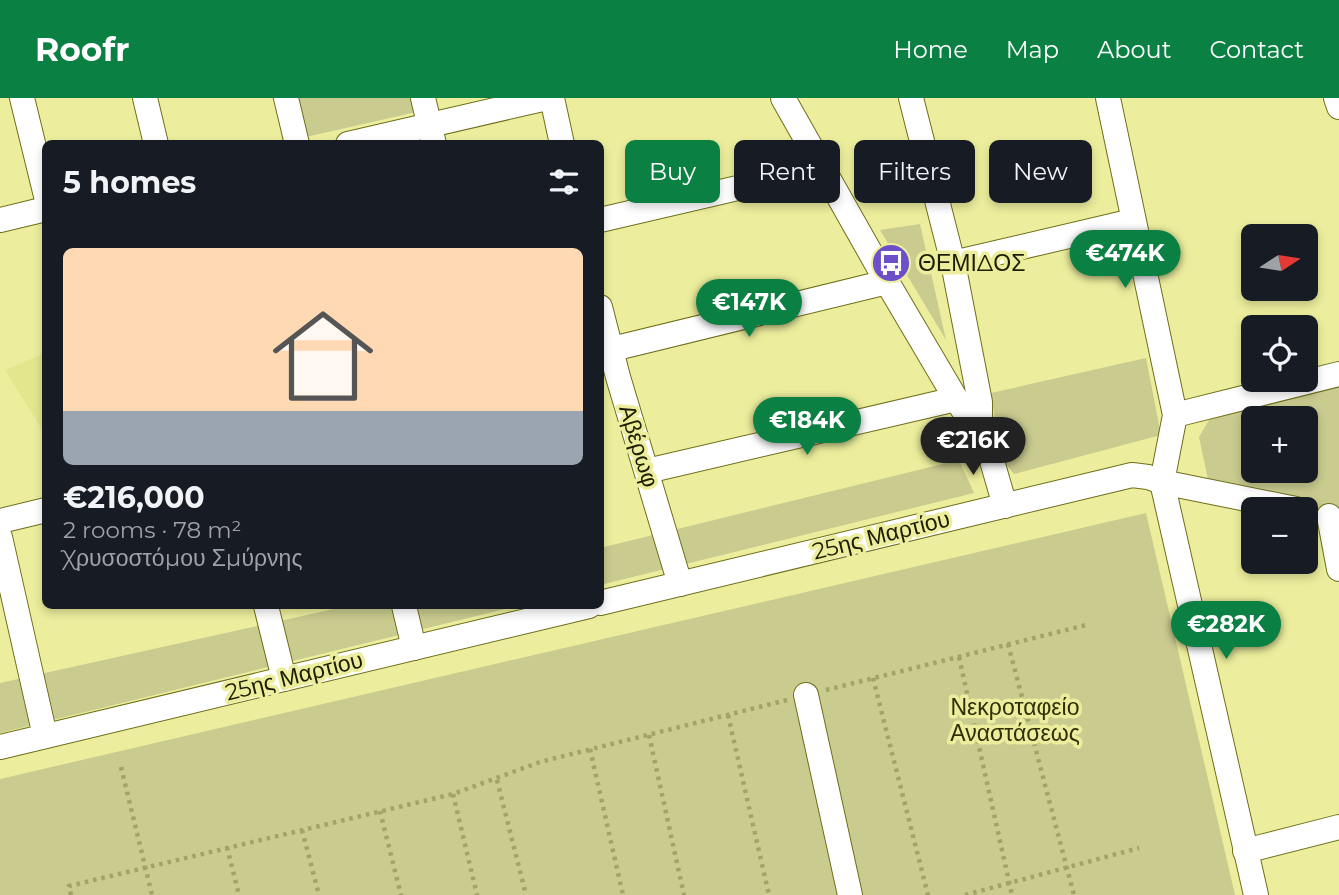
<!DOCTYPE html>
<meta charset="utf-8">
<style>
:root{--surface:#171b24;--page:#242831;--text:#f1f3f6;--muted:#9ea1a6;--line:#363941;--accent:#0b8043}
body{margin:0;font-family:Montserrat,sans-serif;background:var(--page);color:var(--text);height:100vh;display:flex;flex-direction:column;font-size:26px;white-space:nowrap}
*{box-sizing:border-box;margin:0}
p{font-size:23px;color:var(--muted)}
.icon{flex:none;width:38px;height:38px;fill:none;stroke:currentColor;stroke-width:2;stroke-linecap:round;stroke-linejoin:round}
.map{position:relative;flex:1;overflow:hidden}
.side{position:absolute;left:42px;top:42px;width:562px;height:469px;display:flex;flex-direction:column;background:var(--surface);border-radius:10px;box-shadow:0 4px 10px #0003}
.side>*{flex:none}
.hud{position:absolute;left:625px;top:42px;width:609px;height:63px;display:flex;gap:14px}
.needle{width:46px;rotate:78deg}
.controls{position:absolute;left:1241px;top:126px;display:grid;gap:14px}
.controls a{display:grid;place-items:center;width:77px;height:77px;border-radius:10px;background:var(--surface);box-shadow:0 4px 10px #0003;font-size:35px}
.price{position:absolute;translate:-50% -60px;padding:0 16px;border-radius:24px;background:var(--accent);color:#fff;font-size:23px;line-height:46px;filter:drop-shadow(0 2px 4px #0008)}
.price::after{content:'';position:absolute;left:50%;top:42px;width:21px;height:16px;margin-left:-10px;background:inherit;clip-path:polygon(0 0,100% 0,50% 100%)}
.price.current{background:#222;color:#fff}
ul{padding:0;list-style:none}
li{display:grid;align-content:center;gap:14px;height:371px;padding:0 21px}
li+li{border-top:2px solid var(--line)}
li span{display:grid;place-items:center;height:217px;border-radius:10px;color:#555}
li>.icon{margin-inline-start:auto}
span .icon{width:126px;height:126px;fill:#fffc;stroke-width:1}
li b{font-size:30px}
h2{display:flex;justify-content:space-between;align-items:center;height:84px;padding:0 21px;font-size:30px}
.chip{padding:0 24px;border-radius:10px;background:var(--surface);box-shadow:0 4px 10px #0003;font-size:24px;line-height:63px}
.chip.current{background:var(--accent);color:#fff}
header{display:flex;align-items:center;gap:42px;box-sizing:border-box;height:98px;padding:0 35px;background:var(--accent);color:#fff}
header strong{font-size:33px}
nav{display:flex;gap:38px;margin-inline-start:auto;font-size:24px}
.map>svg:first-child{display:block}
.built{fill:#e3e68c}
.green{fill:#c9cb8f;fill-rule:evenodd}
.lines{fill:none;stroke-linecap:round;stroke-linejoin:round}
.minor-casing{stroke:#6e6f1b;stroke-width:26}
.path{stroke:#a2a365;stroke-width:4.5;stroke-dasharray:3.5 5;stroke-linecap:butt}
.minor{stroke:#fff;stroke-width:24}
.labels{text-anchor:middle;stroke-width:7;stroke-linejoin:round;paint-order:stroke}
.poi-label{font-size:23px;fill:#1d1d00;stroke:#ecee9d;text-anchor:start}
.street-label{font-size:23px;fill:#1d1d00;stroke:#ecee9d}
.park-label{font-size:23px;fill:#303008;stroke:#ecee9d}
</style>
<header>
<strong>Roofr</strong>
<nav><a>Home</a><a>Map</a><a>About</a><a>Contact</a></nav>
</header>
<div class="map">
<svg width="1339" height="797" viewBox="0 0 1339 797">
<rect width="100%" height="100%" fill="#ecee9d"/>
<polygon class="built" points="45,255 45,336 5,272"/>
<g class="green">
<polygon points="297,0 418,0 421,13 306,39"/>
<polygon points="920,126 946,242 880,132"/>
<polygon points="1146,260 1161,337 1014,376 1000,359 991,295"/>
<path d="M1339,286V421L1210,391L1199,339L1212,317ZM1253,320H1306V373H1253Z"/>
<polygon points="959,362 974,395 600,487 600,450"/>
<polygon points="1146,415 1235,797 0,797 0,681"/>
<polygon points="347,508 517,508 0,635 0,585"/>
</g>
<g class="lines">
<g class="minor-casing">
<g id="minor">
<polyline points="22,0 46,98"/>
<polyline points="145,0 156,46"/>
<polyline points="286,0 297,46"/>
<polyline points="423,0 434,46"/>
<polyline points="552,0 562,46"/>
<polyline points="783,0 887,184 956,301 980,337 992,363 1005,408"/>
<polyline points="911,0 953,165 980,304 980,337"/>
<polyline points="1108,0 1175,317 1162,384 1256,797"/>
<polyline points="1336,0 1339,9"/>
<polyline points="348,46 547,0"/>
<polyline points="0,122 46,111"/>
<polyline points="600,122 824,70"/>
<polyline points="953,165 1133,123"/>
<polyline points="600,209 618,279 680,486"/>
<polyline points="600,254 887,184"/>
<polyline points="1175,317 1339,276"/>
<polyline points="647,373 956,301"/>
<polyline points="1329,418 1339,471"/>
<polyline points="0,423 46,412"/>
<polyline points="0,439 45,638"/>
<polyline points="600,505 1132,377 1148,379 1162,384 1296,411"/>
<polyline points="266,508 284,581"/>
<polyline points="404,508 414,550"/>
<polyline points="806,597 850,797"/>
<polyline points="0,649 589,508"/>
<polyline points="1245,753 1339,729"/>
</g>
</g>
<g class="path">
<polyline points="1008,546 1074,797"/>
<polyline points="959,559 1012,797"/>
<polyline points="873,580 928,797"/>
<polyline points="826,592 1090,526"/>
<polyline points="728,617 769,797"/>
<polyline points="649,637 684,797"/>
<polyline points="590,651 623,797"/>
<polyline points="121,669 152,797"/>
<polyline points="497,682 526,797"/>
<polyline points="453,696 477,797"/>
<polyline points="380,713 401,797"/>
<polyline points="302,732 319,797"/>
<polyline points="227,749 239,797"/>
<polyline points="71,797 69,788 453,696 540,664 787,602"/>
<polyline points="965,797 1139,750"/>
</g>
<use href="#minor" class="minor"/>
</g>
<defs>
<g id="bus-disc" transform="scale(2.0125)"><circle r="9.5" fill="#6d50c9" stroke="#ecee9d"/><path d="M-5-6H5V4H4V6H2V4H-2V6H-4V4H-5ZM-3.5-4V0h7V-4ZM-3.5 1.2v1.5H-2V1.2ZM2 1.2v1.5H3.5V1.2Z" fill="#fff"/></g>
</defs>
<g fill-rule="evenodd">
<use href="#bus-disc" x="891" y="165"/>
</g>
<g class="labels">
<g class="poi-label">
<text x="918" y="173">ΘΕΜΙΔΟΣ</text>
</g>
<g class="street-label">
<text transform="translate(639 348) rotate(73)" y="8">Αβέρωφ</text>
<text transform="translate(881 437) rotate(-14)" y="8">25ης Μαρτίου</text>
<text transform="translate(294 578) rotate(-14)" y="8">25ης Μαρτίου</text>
</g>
<g class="park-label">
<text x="1015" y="617">Νεκροταφείο<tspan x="1015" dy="26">Αναστάσεως</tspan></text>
</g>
</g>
</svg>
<div class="controls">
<a><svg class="needle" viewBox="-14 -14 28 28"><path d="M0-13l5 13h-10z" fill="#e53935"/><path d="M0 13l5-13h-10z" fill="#9ea1a6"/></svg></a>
<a><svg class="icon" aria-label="locate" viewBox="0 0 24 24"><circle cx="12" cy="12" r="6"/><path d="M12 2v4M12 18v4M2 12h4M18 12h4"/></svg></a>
<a>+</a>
<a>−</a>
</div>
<b class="price" style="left:1125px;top:192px">€474K</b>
<b class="price" style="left:749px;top:241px">€147K</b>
<b class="price" style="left:807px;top:359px">€184K</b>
<b class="price current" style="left:973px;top:379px">€216K</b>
<b class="price" style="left:1226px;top:563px">€282K</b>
<div class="hud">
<a class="chip current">Buy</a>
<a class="chip">Rent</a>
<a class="chip">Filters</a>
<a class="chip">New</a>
</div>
<section class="side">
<h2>5 homes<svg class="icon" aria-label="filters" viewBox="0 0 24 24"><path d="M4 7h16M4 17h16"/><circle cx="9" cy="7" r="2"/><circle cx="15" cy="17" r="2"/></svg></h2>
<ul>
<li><span style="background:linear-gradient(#ffd9b3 75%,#9aa5b1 0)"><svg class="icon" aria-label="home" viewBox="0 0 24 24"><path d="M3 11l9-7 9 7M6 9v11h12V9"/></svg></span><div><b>€216,000</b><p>2 rooms · 78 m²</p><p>Χρυσοστόμου Σμύρνης</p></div></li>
</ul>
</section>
</div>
